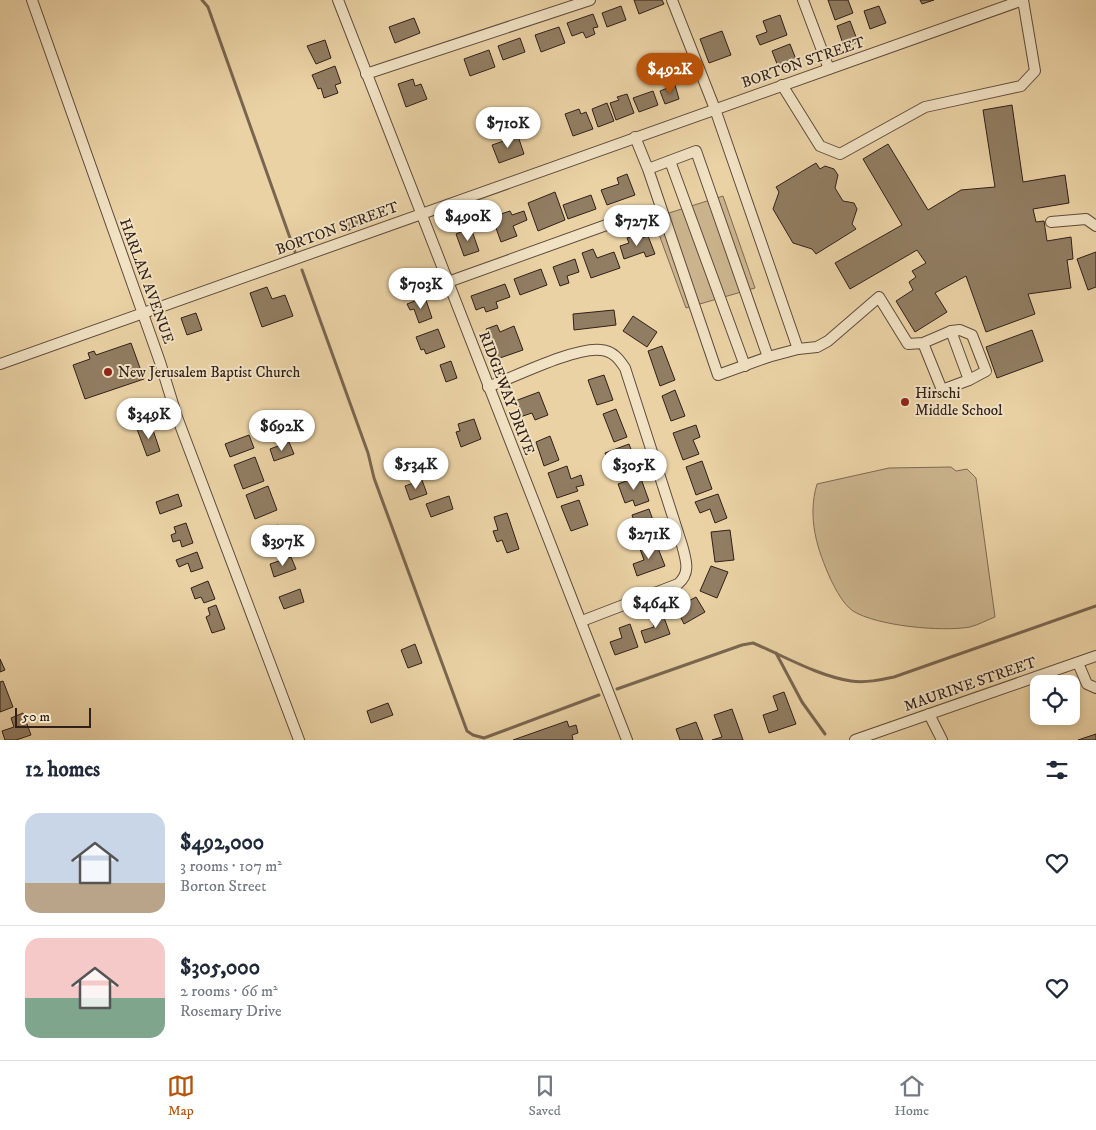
<!DOCTYPE html>
<meta charset="utf-8">
<style>
:root{--surface:#fff;--page:#f2f2f3;--text:#1f2937;--muted:#747a83;--line:#e0e1e3;--accent:#b45309}
body{margin:0;font-family:"IM FELL DW Pica",serif;background:var(--page);color:var(--text);height:100vh;display:flex;flex-direction:column;font-size:19px;white-space:nowrap}
*{box-sizing:border-box;margin:0}
p{font-size:16px;color:var(--muted)}
.icon{flex:none;width:28px;height:28px;fill:none;stroke:currentColor;stroke-width:2;stroke-linecap:round;stroke-linejoin:round}
.map{position:relative;height:740px;overflow:hidden}
.side{display:flex;flex-direction:column;background:var(--surface);flex:1}
.side>*{flex:none}
.tools{position:absolute;left:1030px;top:675px;display:grid;gap:10px}
.tools a{display:grid;place-items:center;width:50px;height:50px;border-radius:10px;background:var(--surface);box-shadow:0 2px 8px #0003;font-size:25px}
.scale{position:absolute;left:15px;bottom:12px;width:76px;box-sizing:border-box;padding-left:5px;border:2px solid #312019;border-top:0;font-size:14px;line-height:18px;white-space:nowrap;color:#312019;-webkit-text-stroke:4px #f1e2c4;paint-order:stroke}
.price{position:absolute;translate:-50% -42px;padding:0 11px;border-radius:18px;background:#fff;color:#222;font-size:16px;line-height:32px;filter:drop-shadow(0 1px 2px #0008)}
.price::after{content:'';position:absolute;left:50%;top:30px;width:15px;height:11px;margin-left:-8px;background:inherit;clip-path:polygon(0 0,100% 0,50% 100%)}
.price.current{background:var(--accent);color:#fff}
ul{padding:0;list-style:none}
li{display:flex;align-items:center;gap:15px;height:125px;padding:0 25px}
li+li{border-top:1px solid var(--line)}
li span{display:grid;place-items:center;flex:none;width:140px;height:100px;border-radius:15px;color:#555}
li>.icon{margin-inline-start:auto}
span .icon{width:60px;height:60px;fill:#fffc;stroke-width:1}
li b{font-size:21px}
h2{display:flex;justify-content:space-between;align-items:center;height:60px;padding:0 25px;font-size:21px}
.dock{display:flex;justify-content:space-around;align-items:center;height:70px;border-top:1px solid var(--line);background:var(--surface);font-size:14px;color:var(--muted)}
.dock a{display:grid;justify-items:center;gap:2px}
.dock .current{color:var(--accent)}
.map>svg:first-child{display:block}
.green{fill:#cbb48d;stroke:#7e6a53}
.lines{fill:none;stroke-linecap:round;stroke-linejoin:round}
.stream{stroke:#7a6650;stroke-width:3}
.building{fill:#917d62;stroke:#312019}
.minor-casing{stroke:#5f4c3c;stroke-width:12}
.minor{stroke:#f1e2c4;stroke-width:10}
.poi-dot{fill:#8f2418;stroke:#f1e2c4;stroke-width:2}
.labels{text-anchor:middle;stroke-width:4;stroke-linejoin:round;paint-order:stroke}
.street-label{font-size:15px;fill:#312019;stroke:#f1e2c4}
.poi-label{font-size:15px;fill:#312019;stroke:#f1e2c4;text-anchor:start}
</style>
<div class="map">
<svg width="1096" height="740" viewBox="0 0 1096 740">
<rect width="100%" height="100%" fill="#ead2a5"/>
<filter id="stains"><feTurbulence type="fractalNoise" baseFrequency=".004" numOctaves="4"/><feColorMatrix values="0 0 0 0 .2 0 0 0 0 .09 0 0 0 0 .02 0 0 0 .5 -.17"/></filter>
<radialGradient id="worn" r=".72"><stop offset=".6" stop-color="#630" stop-opacity="0"/><stop offset="1" stop-color="#630" stop-opacity=".3"/></radialGradient>
<g class="green">
<polygon points="723,196 755,288 686,308 653,218"/>
<path d="M951,467L956,471L967,469L976,478L995,617C987,620 978,625 970,627C942,632 877,626 853,611C843,604 836,590 831,580C817,549 807,518 817,484L889,468Z"/>
</g>
<g class="lines">
<g class="stream">
<polyline points="202,0 208,7 295,252"/>
<polyline points="302,270 368,453 374,478 467,731 473,735 484,738 599,695"/>
<polyline points="776,653 802,702 825,734"/>
<path d="M617,689L742,645L753,643C784,656 818,676 851,681C866,683 880,680 894,677L1096,606"/>
</g>
</g>
<g class="building">
<polygon points="634,0 662,0 664,4 639,14"/>
<polygon points="828,0 848,0 853,13 835,20"/>
<polygon points="920,0 934,0 922,4"/>
<polygon points="621,6 626,20 607,27 602,13"/>
<polygon points="879,6 886,23 870,29 864,11"/>
<polygon points="593,14 598,27 593,28 595,34 586,38 583,32 572,36 567,23"/>
<polygon points="780,15 787,35 760,45 756,36 767,32 763,21"/>
<polygon points="414,18 420,33 395,43 389,27"/>
<polygon points="850,21 858,42 844,47 837,26"/>
<polygon points="559,27 565,43 541,52 535,35"/>
<polygon points="722,31 731,55 709,63 700,39"/>
<polygon points="520,38 525,52 503,60 498,46"/>
<polygon points="325,40 331,58 316,64 307,46"/>
<polygon points="790,44 797,62 779,69 772,51"/>
<polygon points="489,50 495,67 470,76 464,59"/>
<polygon points="335,66 341,83 335,85 338,93 324,98 321,88 318,89 312,75"/>
<polygon points="413,79 415,86 421,84 427,99 406,107 398,84"/>
<polygon points="675,85 679,99 665,104 660,91"/>
<polygon points="653,91 658,105 639,112 633,98"/>
<polygon points="627,94 634,113 616,120 610,103 619,100 617,97"/>
<polygon points="607,103 614,121 598,127 592,109"/>
<polygon points="1012,105 1023,182 1065,175 1069,203 1033,209 1036,222 1044,221 1047,241 1071,237 1073,259 1067,260 1071,288 1028,294 1035,314 986,332 966,276 935,293 947,312 915,332 896,301 913,290 909,282 916,277 912,271 926,263 917,250 850,289 835,263 902,225 863,159 888,144 928,210 961,190 995,187 983,110"/>
<polygon points="579,109 581,114 586,112 593,129 573,136 565,114"/>
<polygon points="518,136 524,154 499,163 492,145"/>
<polygon points="816,163 820,169 825,166 834,169 838,175 835,188 843,201 854,203 857,209 852,224 856,229 816,254 812,249 793,243 773,209 779,192 776,187"/>
<polygon points="627,174 635,195 607,205 601,190 619,184 617,178"/>
<polygon points="555,192 565,220 538,231 528,203"/>
<polygon points="591,195 596,209 568,219 563,205"/>
<polygon points="510,211 512,215 524,211 527,220 513,226 517,236 501,242 492,217"/>
<polygon points="358,215 362,225 347,231 344,220"/>
<polygon points="471,228 479,251 464,256 456,234"/>
<polygon points="636,235 638,239 648,236 655,254 646,257 644,252 624,259 620,246 629,243 627,238"/>
<polygon points="593,249 597,258 614,252 620,268 591,278 582,253"/>
<polygon points="1096,252 1096,287 1088,290 1077,259"/>
<polygon points="575,259 579,272 567,276 569,283 560,286 553,267"/>
<polygon points="541,269 547,285 520,295 514,279"/>
<polygon points="505,284 510,297 496,302 498,308 486,312 484,307 476,310 471,296"/>
<polygon points="267,287 272,299 285,295 293,316 262,327 250,293"/>
<polygon points="425,297 432,318 419,323 414,309 410,310 407,304"/>
<polygon points="614,310 616,325 574,330 573,314"/>
<polygon points="196,313 202,330 187,335 181,318"/>
<polygon points="633,316 657,332 647,347 623,331"/>
<polygon points="497,325 500,332 514,326 523,350 497,359 486,329"/>
<polygon points="438,329 445,347 426,354 424,349 421,350 416,337"/>
<polygon points="1032,330 1043,361 997,378 986,347"/>
<polygon points="131,343 144,379 85,399 73,365 90,359 88,353 94,351 96,355"/>
<polygon points="662,346 675,380 660,386 648,351"/>
<polygon points="451,361 457,378 446,382 440,365"/>
<polygon points="604,375 613,400 597,405 588,380"/>
<polygon points="675,390 685,416 671,421 662,396"/>
<polygon points="539,392 548,415 535,420 532,413 520,417 515,401"/>
<polygon points="616,409 627,437 614,442 603,414"/>
<polygon points="474,419 481,439 461,447 456,432 460,431 458,424"/>
<polygon points="151,424 160,451 147,456 137,429"/>
<polygon points="696,425 700,437 693,440 699,454 683,460 673,433"/>
<polygon points="249,435 254,448 230,457 225,444"/>
<polygon points="550,436 559,460 544,466 536,442"/>
<polygon points="289,442 294,454 274,461 270,449"/>
<polygon points="629,444 638,468 614,477 605,453"/>
<polygon points="255,457 264,481 243,489 234,465"/>
<polygon points="702,461 712,489 696,495 686,467"/>
<polygon points="567,466 571,479 581,475 584,485 576,487 578,491 557,498 548,473"/>
<polygon points="640,476 649,501 635,506 633,500 625,503 618,484"/>
<polygon points="422,480 427,494 410,500 405,486"/>
<polygon points="268,486 277,510 255,519 246,495"/>
<polygon points="178,494 182,506 160,514 156,502"/>
<polygon points="718,494 727,518 715,523 710,509 700,513 695,502"/>
<polygon points="449,496 453,509 431,517 426,504"/>
<polygon points="579,500 588,525 571,531 561,506"/>
<polygon points="649,509 659,537 632,547 628,536 638,532 632,515"/>
<polygon points="507,513 519,549 507,553 502,540 497,542 493,531 498,530 494,517"/>
<polygon points="186,523 193,543 182,547 180,540 173,542 171,535 176,533 174,527"/>
<polygon points="278,525 283,539 259,547 254,534"/>
<polygon points="730,530 734,560 715,562 711,532"/>
<polygon points="656,543 665,566 637,576 633,564 644,560 640,549"/>
<polygon points="197,552 203,568 191,572 188,563 179,567 176,560"/>
<polygon points="291,557 296,569 274,577 270,564"/>
<polygon points="711,566 728,572 717,598 700,591"/>
<polygon points="208,581 215,599 204,603 201,597 195,599 191,588"/>
<polygon points="300,589 304,602 284,609 279,597"/>
<polygon points="696,597 705,612 684,624 676,608"/>
<polygon points="216,605 225,629 212,633 206,617 210,615 208,608"/>
<polygon points="662,612 670,634 645,643 641,631 654,627 651,616"/>
<polygon points="630,624 638,647 615,655 610,642 622,638 619,628"/>
<polygon points="415,644 422,663 408,668 401,650"/>
<polygon points="0,659 5,670 0,672"/>
<polygon points="3,681 13,707 0,712 0,682"/>
<polygon points="784,692 796,724 769,733 763,715 778,710 773,696"/>
<polygon points="388,703 393,715 371,723 367,711"/>
<polygon points="732,709 743,740 712,740 722,737 714,715"/>
<polygon points="23,713 31,735 16,740 5,740 2,731 14,727 11,718"/>
<polygon points="567,721 569,727 576,725 578,733 572,735 573,740 513,740"/>
<polygon points="696,722 703,740 680,740 676,729"/>
<polygon points="1096,734 1096,740 1078,740"/>
</g>
<g class="lines">
<g class="minor-casing">
<g id="minor">
<polyline points="32,0 160,362 177,417 299,740"/>
<polyline points="338,0 627,740"/>
<polyline points="672,0 715,109 798,349 768,357"/>
<polyline points="803,0 829,69"/>
<polyline points="366,74 590,0"/>
<polyline points="782,85 820,146 840,154 925,107 1021,86 1035,71 1023,0"/>
<polyline points="635,137 648,169 696,151 768,357 718,375 648,169"/>
<polyline points="670,161 745,366"/>
<polyline points="1051,222 1086,219 1096,226"/>
<polyline points="448,282 637,214"/>
<polyline points="951,331 960,330 972,335 986,371 969,380"/>
<polyline points="798,349 817,347 828,341 879,297 908,344 923,343 951,331 969,380 942,390 923,343"/>
<polyline points="0,364 1023,0"/>
<path d="M488,387C514,377 577,346 601,350C613,351 619,359 625,368L682,545C686,560 691,573 678,584L582,621"/>
<polyline points="1078,663 1087,684 1096,688"/>
<polyline points="929,714 942,740"/>
<polyline points="855,740 1096,656"/>
</g>
</g>
<use href="#minor" class="minor"/>
</g>
<g class="poi-dot">
<circle cx="108" cy="372" r="5"/>
<circle cx="905" cy="402" r="5"/>
</g>
<g class="labels">
<g class="street-label">
<text transform="translate(803 62) rotate(-19)" y="5">BORTON STREET</text>
<text transform="translate(337 228) rotate(-20)" y="5">BORTON STREET</text>
<text transform="translate(147 281) rotate(70)" y="5">HARLAN AVENUE</text>
<text transform="translate(507 393) rotate(69)" y="5">RIDGEWAY DRIVE</text>
<text transform="translate(970 684) rotate(-19)" y="5">MAURINE STREET</text>
</g>
<g class="poi-label">
<text x="118" y="377">New Jerusalem Baptist Church</text>
<text x="915" y="398">Hirschi<tspan x="915" dy="17">Middle School</tspan></text>
</g>
</g>
<rect width="100%" height="100%" filter="url(#stains)"/>
<rect width="100%" height="100%" fill="url(#worn)"/>
</svg>
<div class="tools">
<a><svg class="icon" aria-label="locate" viewBox="0 0 24 24"><circle cx="12" cy="12" r="6"/><path d="M12 2v4M12 18v4M2 12h4M18 12h4"/></svg></a>
</div>
<div class="scale">50 m</div>
<b class="price current" style="left:670px;top:95px">$492K</b>
<b class="price" style="left:508px;top:149px">$710K</b>
<b class="price" style="left:468px;top:242px">$490K</b>
<b class="price" style="left:637px;top:247px">$727K</b>
<b class="price" style="left:421px;top:310px">$703K</b>
<b class="price" style="left:149px;top:440px">$349K</b>
<b class="price" style="left:282px;top:452px">$692K</b>
<b class="price" style="left:416px;top:490px">$534K</b>
<b class="price" style="left:634px;top:491px">$305K</b>
<b class="price" style="left:649px;top:560px">$271K</b>
<b class="price" style="left:283px;top:567px">$397K</b>
<b class="price" style="left:656px;top:629px">$464K</b>
</div>
<section class="side">
<h2>12 homes<svg class="icon" aria-label="filters" viewBox="0 0 24 24"><path d="M4 7h16M4 17h16"/><circle cx="9" cy="7" r="2"/><circle cx="15" cy="17" r="2"/></svg></h2>
<ul>
<li><span style="background:linear-gradient(#c9d6e8 70%,#b9a48a 0)"><svg class="icon" aria-label="home" viewBox="0 0 24 24"><path d="M3 11l9-7 9 7M6 9v11h12V9"/></svg></span><div><b>$492,000</b><p>3 rooms · 107 m²</p><p>Borton Street</p></div><svg class="icon" aria-label="heart" viewBox="0 0 24 24"><path d="M12 20l-8-8c-3-5 5-10 8-4 3-6 11-1 8 4z"/></svg></li>
<li><span style="background:linear-gradient(#f6c9c9 60%,#7fa58c 0)"><svg class="icon" aria-label="home" viewBox="0 0 24 24"><path d="M3 11l9-7 9 7M6 9v11h12V9"/></svg></span><div><b>$305,000</b><p>2 rooms · 66 m²</p><p>Rosemary Drive</p></div><svg class="icon" aria-label="heart" viewBox="0 0 24 24"><path d="M12 20l-8-8c-3-5 5-10 8-4 3-6 11-1 8 4z"/></svg></li>
</ul>
</section>
<nav class="dock">
<a class="current"><svg class="icon" aria-label="map" viewBox="0 0 24 24"><path d="M3 6l6-2 6 2 6-2v14l-6 2-6-2-6 2zM9 4v14M15 6v14"/></svg>Map</a>
<a><svg class="icon" aria-label="saved" viewBox="0 0 24 24"><path d="M7 4h10v16l-5-4-5 4z"/></svg>Saved</a>
<a><svg class="icon" aria-label="home" viewBox="0 0 24 24"><path d="M3 11l9-7 9 7M6 9v11h12V9"/></svg>Home</a>
</nav>
